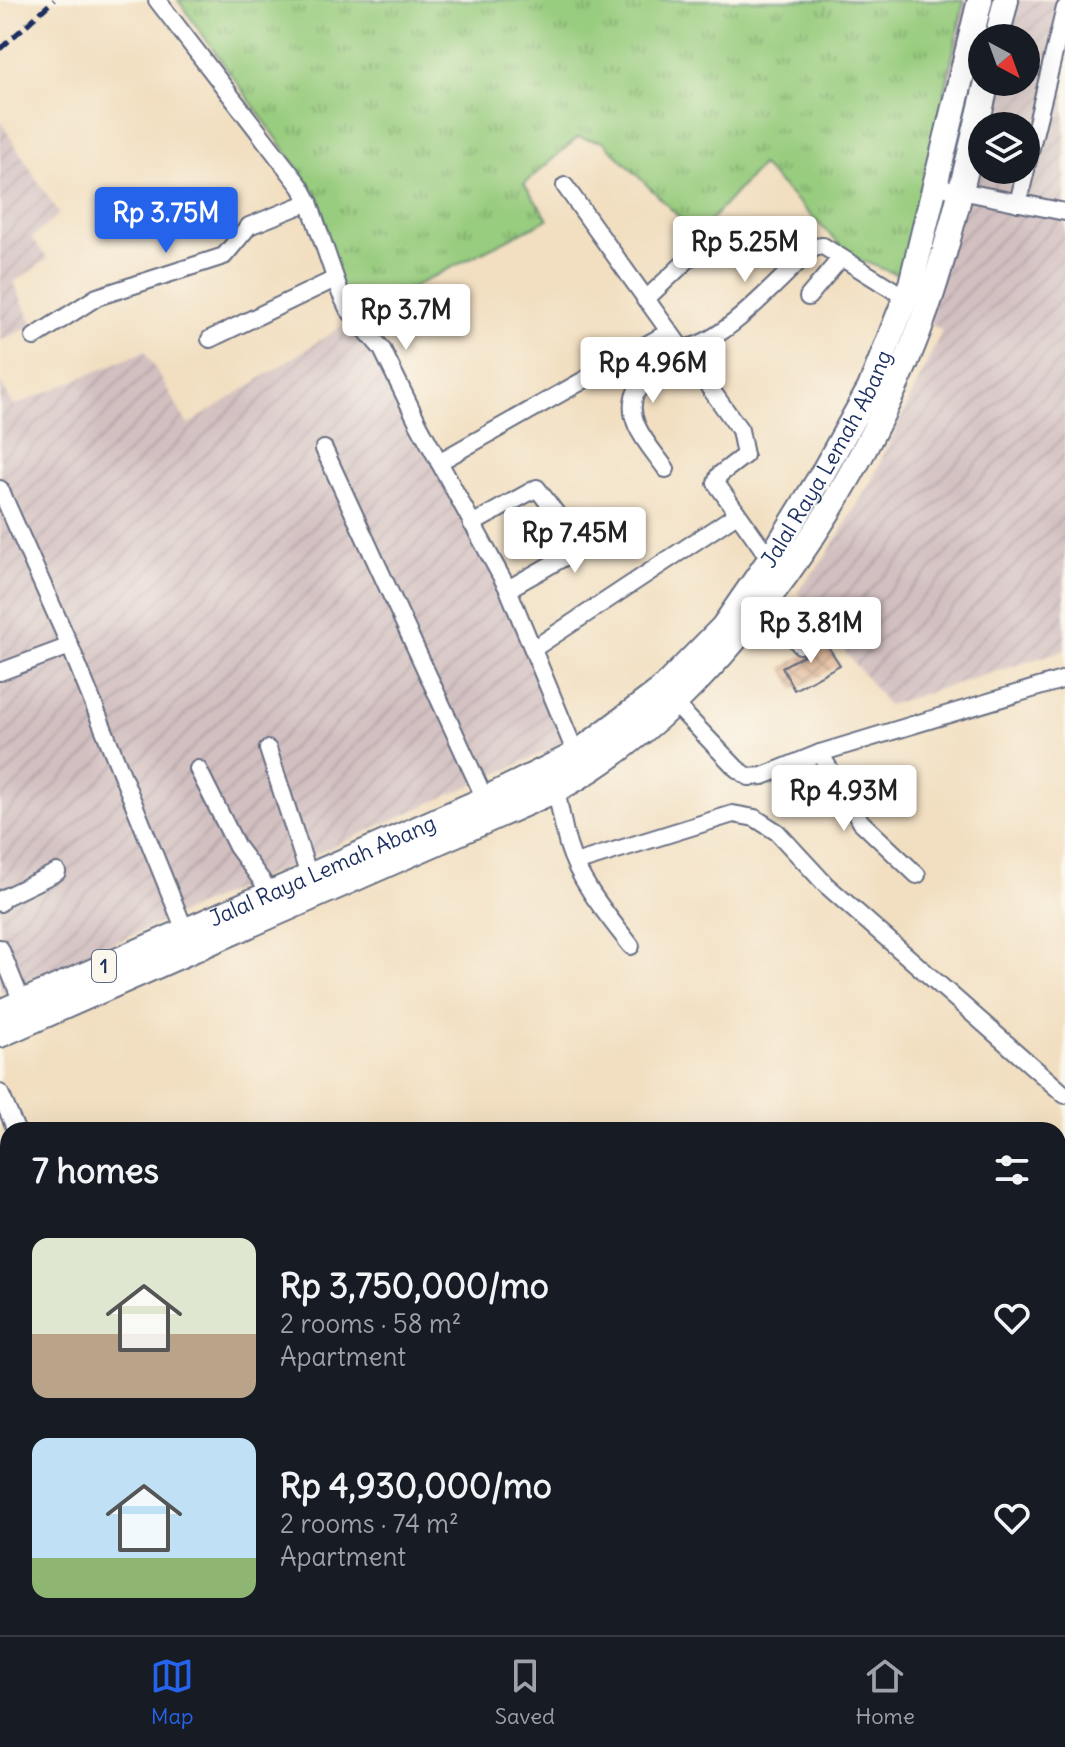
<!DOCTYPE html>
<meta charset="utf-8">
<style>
:root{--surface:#171b24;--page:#242831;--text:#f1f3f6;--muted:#9ea1a6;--line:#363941;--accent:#2563eb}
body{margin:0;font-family:Delius,sans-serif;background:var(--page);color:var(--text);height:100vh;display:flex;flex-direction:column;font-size:30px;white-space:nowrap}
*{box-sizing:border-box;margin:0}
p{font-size:26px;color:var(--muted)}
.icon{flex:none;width:44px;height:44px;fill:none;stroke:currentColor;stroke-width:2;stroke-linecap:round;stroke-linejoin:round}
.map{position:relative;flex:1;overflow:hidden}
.panel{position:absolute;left:0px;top:1122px;width:1066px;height:514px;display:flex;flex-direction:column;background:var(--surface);border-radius:24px 24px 0 0;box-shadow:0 8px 32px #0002}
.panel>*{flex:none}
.needle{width:52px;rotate:139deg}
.fabs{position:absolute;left:968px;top:24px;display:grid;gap:16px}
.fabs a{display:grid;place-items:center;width:72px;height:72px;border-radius:50%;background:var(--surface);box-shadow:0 8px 32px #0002;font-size:40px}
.price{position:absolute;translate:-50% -68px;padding:0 18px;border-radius:8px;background:#fff;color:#222;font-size:26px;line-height:52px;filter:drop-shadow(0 2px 4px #0008)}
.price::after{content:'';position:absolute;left:50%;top:48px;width:24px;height:18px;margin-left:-12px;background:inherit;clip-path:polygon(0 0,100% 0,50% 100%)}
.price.on{background:var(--accent);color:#fff}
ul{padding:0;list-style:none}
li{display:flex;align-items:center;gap:24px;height:200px;padding:0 32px}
li span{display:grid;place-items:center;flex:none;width:224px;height:160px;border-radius:16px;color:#555}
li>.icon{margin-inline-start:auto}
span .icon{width:96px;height:96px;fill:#fffc;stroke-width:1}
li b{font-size:34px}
h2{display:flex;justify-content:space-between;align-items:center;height:96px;padding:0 32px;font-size:34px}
.dock{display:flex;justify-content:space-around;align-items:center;height:112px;border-top:2px solid var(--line);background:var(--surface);font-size:22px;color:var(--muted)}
.dock a{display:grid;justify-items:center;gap:4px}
.dock .on{color:var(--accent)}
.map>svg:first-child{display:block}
.industrial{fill:url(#industrial-furrows);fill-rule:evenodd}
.grass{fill:url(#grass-tufts);stroke:#5a7e6e;stroke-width:2}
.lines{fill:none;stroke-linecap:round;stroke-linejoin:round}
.river{stroke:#55a6d0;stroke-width:28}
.building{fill:url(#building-cross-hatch)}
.minor-casing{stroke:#666d81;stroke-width:20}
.highway-casing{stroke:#666d81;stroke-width:28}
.minor{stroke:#fff;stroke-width:16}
.highway{stroke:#fff;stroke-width:24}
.rail{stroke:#1b2f5e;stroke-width:5;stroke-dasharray:12 6;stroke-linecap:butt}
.labels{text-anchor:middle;stroke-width:6;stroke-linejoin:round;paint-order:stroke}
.shield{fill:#fbf7ec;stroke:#5e6b89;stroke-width:2}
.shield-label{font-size:20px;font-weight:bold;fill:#1b2f5e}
.street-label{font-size:22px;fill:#1b2f5e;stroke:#fbf7ec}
</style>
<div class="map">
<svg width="1065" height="1635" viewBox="0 0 1065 1635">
<defs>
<pattern id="industrial-furrows" width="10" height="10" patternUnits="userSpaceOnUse" patternTransform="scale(2)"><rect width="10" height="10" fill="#d2bfc0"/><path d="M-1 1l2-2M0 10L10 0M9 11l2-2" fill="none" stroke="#b4a4a7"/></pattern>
<pattern id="grass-tufts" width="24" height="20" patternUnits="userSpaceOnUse" patternTransform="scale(2)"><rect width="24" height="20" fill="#98cc7e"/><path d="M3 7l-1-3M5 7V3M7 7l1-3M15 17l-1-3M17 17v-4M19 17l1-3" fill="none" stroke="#7ba66a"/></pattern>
<pattern id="building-cross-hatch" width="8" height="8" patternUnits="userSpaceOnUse" patternTransform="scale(2)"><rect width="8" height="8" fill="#e1b694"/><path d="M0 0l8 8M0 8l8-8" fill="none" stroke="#b6947c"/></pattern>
</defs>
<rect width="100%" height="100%" fill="#fbf7ec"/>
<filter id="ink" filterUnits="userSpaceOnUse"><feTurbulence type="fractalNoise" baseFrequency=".0125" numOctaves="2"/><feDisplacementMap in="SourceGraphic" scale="16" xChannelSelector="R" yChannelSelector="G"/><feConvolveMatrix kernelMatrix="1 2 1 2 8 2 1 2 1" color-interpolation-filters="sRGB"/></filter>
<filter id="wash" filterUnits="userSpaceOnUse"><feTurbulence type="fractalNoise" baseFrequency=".006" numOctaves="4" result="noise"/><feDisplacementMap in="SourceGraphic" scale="32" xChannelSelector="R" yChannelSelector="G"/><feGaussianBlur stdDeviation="1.8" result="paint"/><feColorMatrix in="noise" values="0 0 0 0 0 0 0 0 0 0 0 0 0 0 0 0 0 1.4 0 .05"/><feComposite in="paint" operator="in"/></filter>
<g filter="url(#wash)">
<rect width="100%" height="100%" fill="#f2dfc1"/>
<g class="industrial">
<path d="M964,0H1065V650L888,705L797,592L825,558L871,482L942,331L892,298L911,254ZM982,38H1026V82H982ZM982,126H1026V170H982Z"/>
<polygon points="0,121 59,214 32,238 48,259 14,282 33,325 0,341"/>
<polygon points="353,319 429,439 573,738 508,769 0,993 0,382 14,406 145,351 188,425"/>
<polygon points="1065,1268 1065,1326 1058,1323 1058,1282"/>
</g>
<polygon class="grass" points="178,0 964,0 911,254 901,276 852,257 761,165 697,235 604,142 578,137 524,184 548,219 365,311 343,292 318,222 320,199"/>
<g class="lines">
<g class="river">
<polyline points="0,1194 8,1208"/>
<polyline points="185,1628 185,1635"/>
</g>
</g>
<g id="blocks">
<polygon class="building" points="815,642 818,646 825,642 840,665 794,690 782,667 806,654 811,644"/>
</g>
</g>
<g filter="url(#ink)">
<use href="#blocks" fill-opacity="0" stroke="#666d81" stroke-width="2"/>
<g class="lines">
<g class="minor-casing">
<g id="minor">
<polyline points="157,0 301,187 309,202 340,292 348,309 382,349 419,425 508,589 576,754"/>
<polyline points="1026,168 1065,8"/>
<polyline points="565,186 740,430 745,455 719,475 716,483 770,559"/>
<polyline points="936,186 1065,212"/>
<polyline points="1018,203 1026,170"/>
<polyline points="808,297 840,259"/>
<polyline points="645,300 698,250"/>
<polyline points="34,337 97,297 224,256 249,226 309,202"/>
<polyline points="210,339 335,279"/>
<polyline points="324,449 485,799"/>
<polyline points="439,462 669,332"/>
<path d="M666,469C651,447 623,421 636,392L682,348C722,348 784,272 815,247L823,246L906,298"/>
<polyline points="0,489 70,646 188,938"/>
<polyline points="472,524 537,488 582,548"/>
<polyline points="508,589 621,525"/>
<polyline points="765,602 800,645"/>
<polyline points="533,649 737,514"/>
<polyline points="0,672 70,646"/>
<polyline points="675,704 737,769 749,777 763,776 820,753 1065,679"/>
<polyline points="268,749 309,876"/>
<polyline points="820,753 861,822 917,875"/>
<polyline points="198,769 237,847 271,893"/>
<path d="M556,790C560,808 563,827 568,845C579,882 608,916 631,946"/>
<polyline points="575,863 733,814 755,818 777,832 826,885 1065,1095"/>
<polyline points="0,903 3,898 57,872"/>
<polyline points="0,948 22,1002"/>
<polyline points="0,1093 16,1130"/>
<polyline points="222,1628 225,1635"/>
<polyline points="0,1629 8,1622"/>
<polyline points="209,1635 210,1628"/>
<polyline points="263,1635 279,1628"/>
</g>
</g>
<g class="highway-casing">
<g id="highway">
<polyline points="997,38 1006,0"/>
<path id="s1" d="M0,1012L485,799L576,754L661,690L723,627L770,559L821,476L870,388L911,284L980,0"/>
<path d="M0,1035L556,790C726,700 873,473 932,293C954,224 970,153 987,82"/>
</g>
</g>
<use href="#minor" class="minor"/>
<use href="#highway" class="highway"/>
<polyline class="rail" points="0,49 54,0"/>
</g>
</g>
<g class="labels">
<rect class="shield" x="92" y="950" width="24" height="32" rx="6"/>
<g class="shield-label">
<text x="104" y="973">1</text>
</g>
<g class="street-label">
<text dy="8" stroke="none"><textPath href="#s1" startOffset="1024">Jalal Raya Lemah Abang</textPath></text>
<text dy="8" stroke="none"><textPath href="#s1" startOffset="352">Jalal Raya Lemah Abang</textPath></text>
</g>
</g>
</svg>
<div class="fabs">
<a><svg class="needle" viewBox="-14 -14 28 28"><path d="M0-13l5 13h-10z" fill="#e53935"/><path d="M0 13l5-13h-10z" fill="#9ea1a6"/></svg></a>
<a><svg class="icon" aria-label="layers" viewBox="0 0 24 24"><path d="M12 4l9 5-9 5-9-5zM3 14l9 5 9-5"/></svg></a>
</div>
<b class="price on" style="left:166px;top:255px">Rp 3.75M</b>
<b class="price" style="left:745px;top:284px">Rp 5.25M</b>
<b class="price" style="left:406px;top:352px">Rp 3.7M</b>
<b class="price" style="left:653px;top:405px">Rp 4.96M</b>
<b class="price" style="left:575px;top:575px">Rp 7.45M</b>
<b class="price" style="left:811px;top:665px">Rp 3.81M</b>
<b class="price" style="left:844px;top:833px">Rp 4.93M</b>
<section class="panel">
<h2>7 homes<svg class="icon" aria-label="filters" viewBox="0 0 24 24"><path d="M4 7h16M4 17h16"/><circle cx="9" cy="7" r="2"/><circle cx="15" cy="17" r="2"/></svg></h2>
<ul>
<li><span style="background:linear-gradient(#dfe7d0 60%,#b9a48a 0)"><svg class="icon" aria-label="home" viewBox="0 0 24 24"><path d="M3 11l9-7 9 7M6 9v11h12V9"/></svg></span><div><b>Rp 3,750,000/mo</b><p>2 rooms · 58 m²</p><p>Apartment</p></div><svg class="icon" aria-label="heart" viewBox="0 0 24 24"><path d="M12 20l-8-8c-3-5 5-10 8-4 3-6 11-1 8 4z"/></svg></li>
<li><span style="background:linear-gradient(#bfe0f5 75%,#8fb573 0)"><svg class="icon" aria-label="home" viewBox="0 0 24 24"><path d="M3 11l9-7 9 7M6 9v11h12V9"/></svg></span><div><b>Rp 4,930,000/mo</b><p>2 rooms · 74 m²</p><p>Apartment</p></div><svg class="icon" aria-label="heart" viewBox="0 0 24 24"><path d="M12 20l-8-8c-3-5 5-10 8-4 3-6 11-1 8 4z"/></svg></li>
</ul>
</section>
</div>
<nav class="dock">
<a class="on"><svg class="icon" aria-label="map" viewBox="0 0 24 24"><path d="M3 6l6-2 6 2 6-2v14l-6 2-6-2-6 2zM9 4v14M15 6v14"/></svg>Map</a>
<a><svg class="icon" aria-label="saved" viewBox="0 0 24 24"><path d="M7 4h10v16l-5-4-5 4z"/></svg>Saved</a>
<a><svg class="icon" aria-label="home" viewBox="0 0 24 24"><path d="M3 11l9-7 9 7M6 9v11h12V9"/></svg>Home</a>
</nav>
